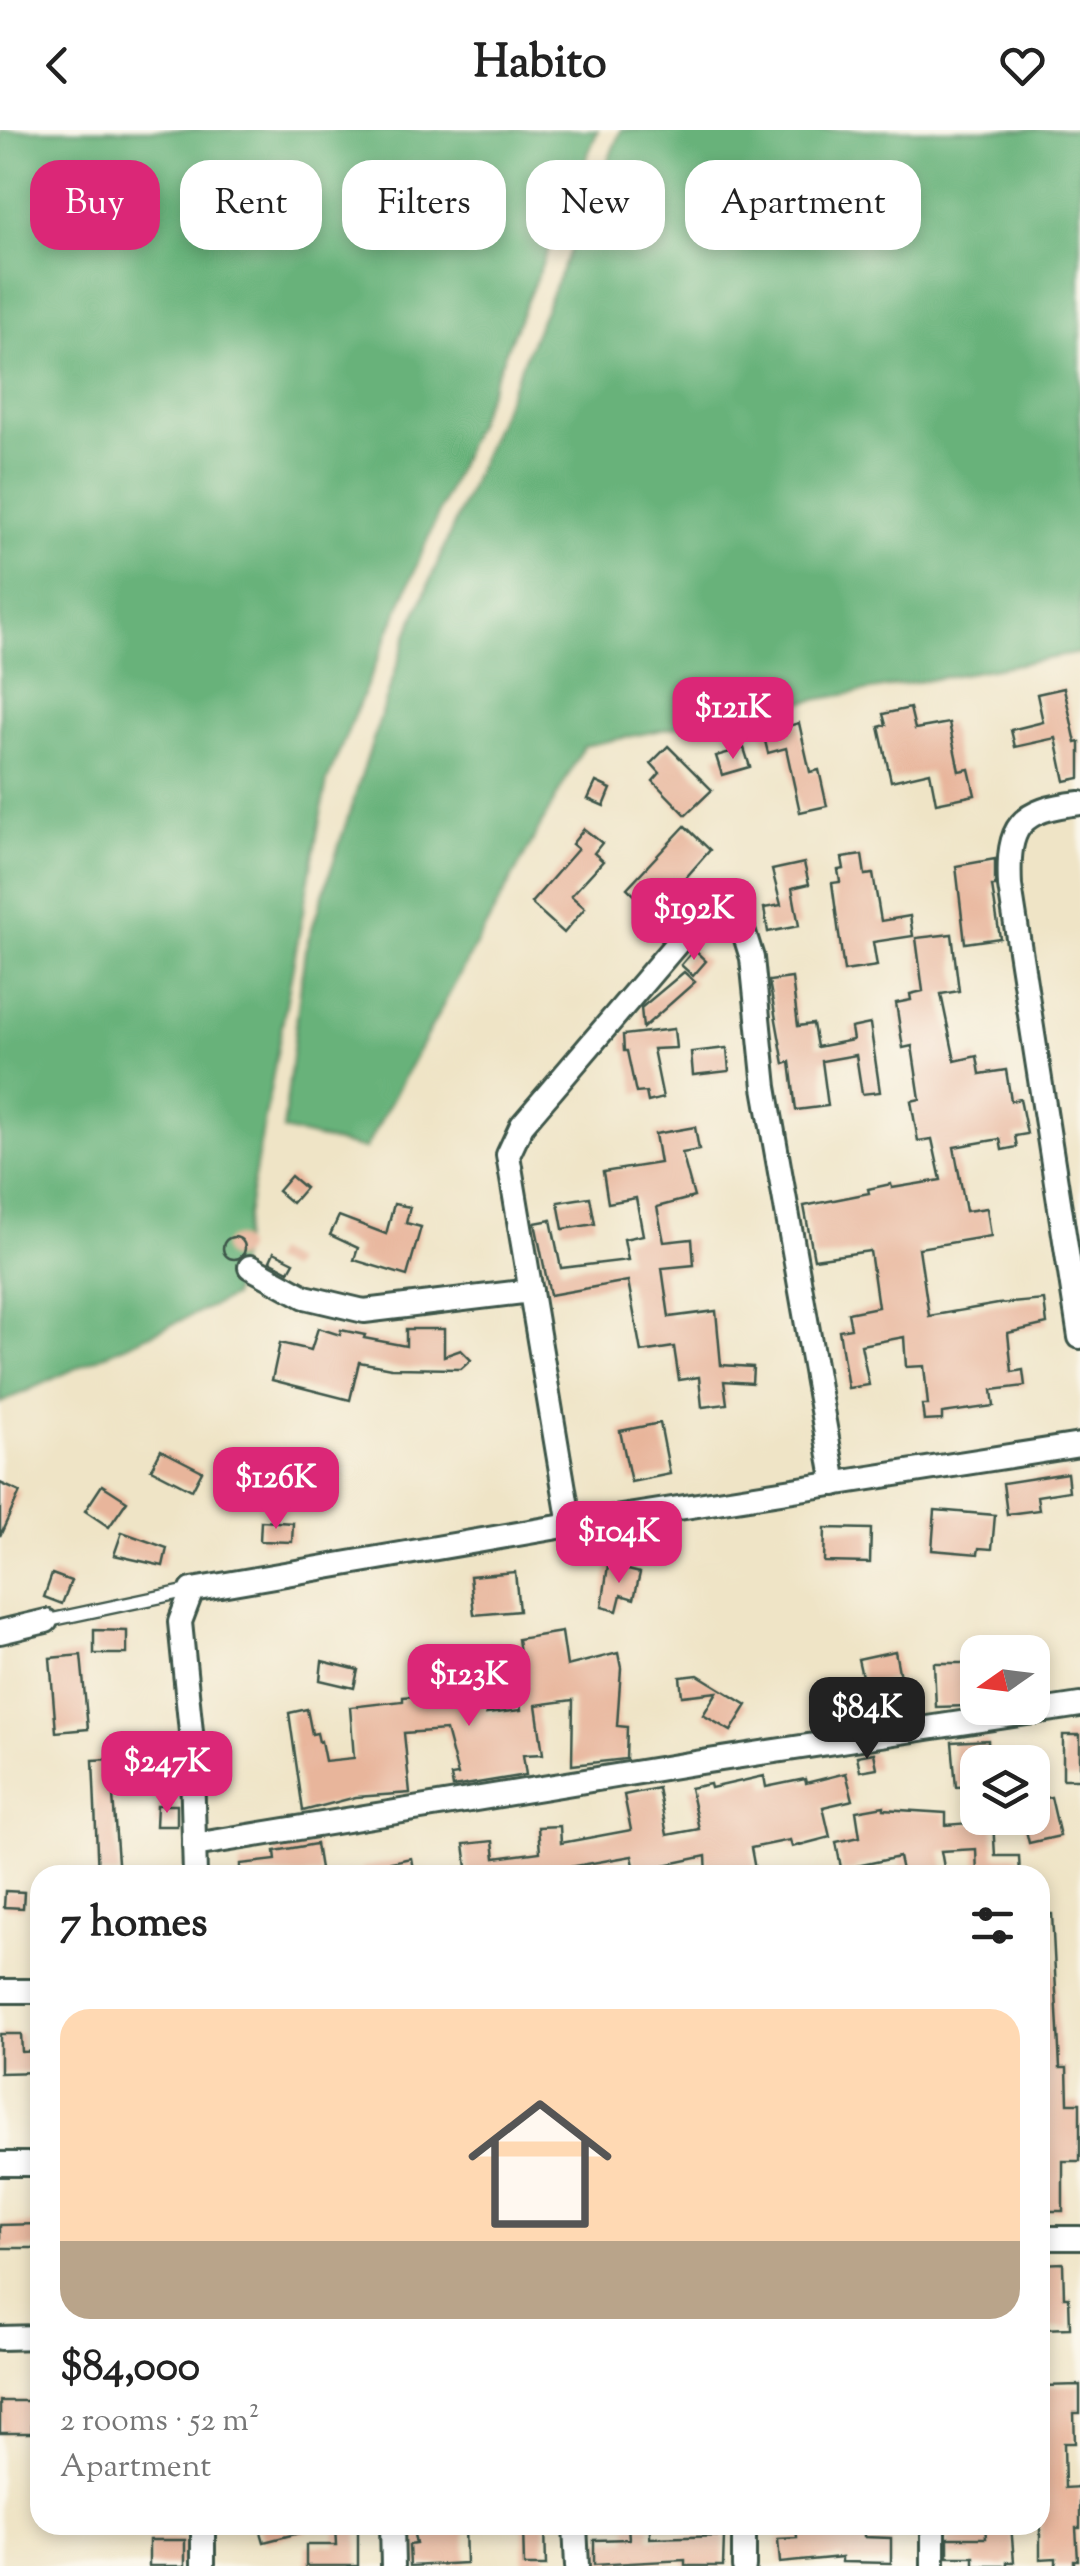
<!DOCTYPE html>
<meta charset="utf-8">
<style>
:root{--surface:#fff;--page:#f2f2f2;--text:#222;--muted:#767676;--line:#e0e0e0;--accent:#db2777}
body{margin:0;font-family:"Sorts Mill Goudy",serif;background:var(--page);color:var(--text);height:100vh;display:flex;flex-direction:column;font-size:38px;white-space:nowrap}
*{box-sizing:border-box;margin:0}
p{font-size:32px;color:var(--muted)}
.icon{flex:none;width:55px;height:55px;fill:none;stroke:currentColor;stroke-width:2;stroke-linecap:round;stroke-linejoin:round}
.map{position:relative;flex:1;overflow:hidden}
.drawer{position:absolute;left:30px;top:1735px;width:1020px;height:670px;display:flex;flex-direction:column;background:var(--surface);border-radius:30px;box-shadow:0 5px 15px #0003}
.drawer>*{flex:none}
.banner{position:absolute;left:30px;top:30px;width:1020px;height:90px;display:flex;gap:20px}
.needle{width:65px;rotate:256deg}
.fabs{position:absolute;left:960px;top:1505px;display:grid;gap:20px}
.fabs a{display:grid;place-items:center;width:90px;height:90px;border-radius:20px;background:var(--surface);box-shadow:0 5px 15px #0003;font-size:50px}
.price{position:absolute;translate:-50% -85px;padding:0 22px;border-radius:20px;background:var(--accent);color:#fff;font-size:32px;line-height:65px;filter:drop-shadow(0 2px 5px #0008)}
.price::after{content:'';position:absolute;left:50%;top:60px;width:30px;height:22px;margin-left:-15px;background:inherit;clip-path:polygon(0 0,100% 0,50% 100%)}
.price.current{background:#222;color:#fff}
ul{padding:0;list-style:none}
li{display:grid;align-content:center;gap:20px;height:530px;padding:0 30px}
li+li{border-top:2px solid var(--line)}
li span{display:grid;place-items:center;height:310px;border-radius:30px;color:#555}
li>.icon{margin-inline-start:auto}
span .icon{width:180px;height:180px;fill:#fffc;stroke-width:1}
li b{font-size:42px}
h2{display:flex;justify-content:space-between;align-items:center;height:120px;padding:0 30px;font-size:42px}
.pill{padding:0 35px;border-radius:30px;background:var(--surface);box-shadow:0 5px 15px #0003;font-size:35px;line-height:90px}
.pill.current{background:var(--accent);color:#fff}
header{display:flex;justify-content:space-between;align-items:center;height:130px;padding:0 30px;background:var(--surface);font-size:45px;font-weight:800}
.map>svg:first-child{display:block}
.forest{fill:#68b27a;stroke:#447857;stroke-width:2.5}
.building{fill:#e8b59b}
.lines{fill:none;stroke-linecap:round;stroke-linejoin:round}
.service-casing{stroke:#3e564a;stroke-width:16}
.minor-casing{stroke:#3e564a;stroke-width:28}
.service{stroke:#fff;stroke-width:11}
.minor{stroke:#fff;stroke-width:22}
</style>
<header><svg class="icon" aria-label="back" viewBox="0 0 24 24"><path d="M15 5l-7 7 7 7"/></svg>Habito<svg class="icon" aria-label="heart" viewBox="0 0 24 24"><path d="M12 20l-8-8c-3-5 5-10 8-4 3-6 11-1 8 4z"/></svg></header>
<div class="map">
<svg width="1080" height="2436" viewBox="0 0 1080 2436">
<rect width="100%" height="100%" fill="#fbf7ec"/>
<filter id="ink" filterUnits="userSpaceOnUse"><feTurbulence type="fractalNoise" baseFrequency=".01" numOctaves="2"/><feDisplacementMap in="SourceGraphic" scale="20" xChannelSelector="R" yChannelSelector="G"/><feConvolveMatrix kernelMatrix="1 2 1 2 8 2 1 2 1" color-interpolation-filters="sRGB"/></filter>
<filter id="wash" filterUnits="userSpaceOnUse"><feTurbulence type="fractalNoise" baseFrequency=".0048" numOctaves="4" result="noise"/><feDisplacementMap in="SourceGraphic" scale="40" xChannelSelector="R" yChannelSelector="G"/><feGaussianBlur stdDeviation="2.25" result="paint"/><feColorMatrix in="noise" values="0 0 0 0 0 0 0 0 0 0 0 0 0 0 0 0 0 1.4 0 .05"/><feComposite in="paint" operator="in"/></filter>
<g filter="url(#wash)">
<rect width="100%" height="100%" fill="#efe4c6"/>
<g class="forest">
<polygon points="0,0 598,0 327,651 232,1167 0,1273"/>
<polygon points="621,0 1080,0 1080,523 758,580 584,616 365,1019 283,1000 305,820 407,505"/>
</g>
<g id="blocks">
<g class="building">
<polygon points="1064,558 1076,613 1080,612 1080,648 1065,651 1056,608 1015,617 1011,600 1043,592 1037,564"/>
<polygon points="910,578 915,599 949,593 959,641 969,639 975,665 936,673 930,642 891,651 879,597 886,595 883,584"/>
<polygon points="799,593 810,642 819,640 827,676 800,682 786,618 768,623 763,603"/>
<polygon points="668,616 712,660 686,685 653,651 660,643 651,633"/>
<polygon points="744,618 750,637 722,645 716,626"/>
<polygon points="596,652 611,659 604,676 588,669"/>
<polygon points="685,696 710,720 654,784 627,758"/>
<polygon points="584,699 602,713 594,723 603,731 571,766 585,778 564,803 531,773 578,719 572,714"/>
<polygon points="862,725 865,745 873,744 881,791 910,786 913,806 873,812 877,836 844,841 832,753 840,752 838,740 844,739 842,728"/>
<polygon points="995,729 995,756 992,756 1000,808 965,813 956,736"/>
<polygon points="804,733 809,754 792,758 799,796 768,802 764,778 781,775 772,740"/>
<polygon points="952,804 959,861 941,864 955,931 977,926 980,944 1006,940 1011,971 1020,969 1027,1004 1015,1006 1017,1017 1002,1020 1000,1009 954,1017 966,1081 987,1078 991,1106 919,1118 929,1186 998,1174 1044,1170 1047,1194 1008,1203 1012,1242 1023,1240 1025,1256 992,1260 994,1276 942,1283 942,1290 924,1291 922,1275 928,1275 924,1236 906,1237 904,1207 861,1215 869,1255 848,1258 839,1200 851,1198 848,1183 878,1177 870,1121 814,1129 804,1076 869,1063 868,1059 891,1054 892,1058 941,1050 932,1009 918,1011 911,971 920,969 912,916 903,918 896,873 911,870 910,864 923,861 916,808"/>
<polygon points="694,820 706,831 693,846 681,835"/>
<polygon points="684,842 695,852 643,898 641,878"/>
<polygon points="792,848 798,896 813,894 817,917 853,910 851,898 870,894 880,962 862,964 856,925 822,931 828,976 796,980 790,932 784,934 769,851"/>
<polygon points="674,899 676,918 653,919 663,968 648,972 646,962 636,963 627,921 624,921 623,905"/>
<polygon points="727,918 729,941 693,945 691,922"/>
<polygon points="695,997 699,1020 682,1023 694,1067 657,1077 664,1112 692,1109 694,1135 662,1138 669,1187 716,1181 721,1235 753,1237 752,1253 724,1251 727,1274 702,1277 699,1247 679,1250 674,1217 641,1222 628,1151 550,1165 535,1093 551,1090 561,1138 628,1130 624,1109 643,1105 636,1068 608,1073 603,1042 660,1033 655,1004"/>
<polygon points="291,1046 305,1058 292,1073 278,1061"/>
<polygon points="590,1067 595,1094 563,1099 558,1072"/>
<polygon points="394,1074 410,1077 406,1093 421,1097 407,1146 354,1130 358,1118 330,1105 339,1086 386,1104"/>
<circle cx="234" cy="1118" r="11"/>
<polygon points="274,1122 294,1132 289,1141 270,1131"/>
<polygon points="318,1198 340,1205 341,1200 365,1205 364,1208 406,1216 406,1199 444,1199 444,1226 461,1220 471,1230 461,1239 391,1238 359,1232 350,1270 272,1250 280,1213 311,1220"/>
<polygon points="660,1293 670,1344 631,1352 620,1301"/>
<polygon points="161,1320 202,1341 192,1360 151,1339"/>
<polygon points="1067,1343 1069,1361 1037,1366 1039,1380 1007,1384 1003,1353"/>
<polygon points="0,1353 20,1362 0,1406"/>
<polygon points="102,1355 127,1371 109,1397 85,1381"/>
<polygon points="935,1380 995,1385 992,1419 979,1418 978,1424 932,1420"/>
<polygon points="261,1391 293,1393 292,1412 260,1411"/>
<polygon points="825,1398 871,1399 870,1433 824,1432"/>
<polygon points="122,1402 167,1418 163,1436 114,1425"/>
<polygon points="608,1435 640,1443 634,1469 621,1465 617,1481 602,1477"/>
<polygon points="515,1442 519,1481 474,1485 470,1446"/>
<polygon points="52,1444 71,1451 62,1474 44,1467"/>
<polygon points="94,1500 127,1501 127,1524 94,1524"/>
<polygon points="562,1502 567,1536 618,1523 621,1538 617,1596 627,1597 626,1629 572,1635 573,1570 536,1575 543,1624 523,1625 526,1645 453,1657 451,1646 458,1645 446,1600 404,1603 410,1663 356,1667 303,1681 289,1583 307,1579 312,1604 317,1603 319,1612 321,1611 325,1631 354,1628 350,1577 403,1571 403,1567 485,1560 486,1584 521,1580 516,1544 523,1543 518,1509"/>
<polygon points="895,1521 900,1547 864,1555 858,1529"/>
<polygon points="81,1525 88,1599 56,1602 50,1528"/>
<polygon points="322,1531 358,1540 354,1558 320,1550"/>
<polygon points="934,1533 966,1533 968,1576 936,1577"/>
<polygon points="698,1545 747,1575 731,1601 703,1585 717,1562 682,1566 680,1547"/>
<rect x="1063" y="1605" width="17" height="44"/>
<polygon points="988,1610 989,1632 978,1632 978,1656 956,1657 952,1612"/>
<polygon points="874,1623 877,1638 860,1641 857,1626"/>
<polygon points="151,1627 152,1652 121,1653 121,1665 113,1666 119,1745 98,1745 93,1630"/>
<polygon points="846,1643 853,1670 823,1677 830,1707 792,1717 790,1710 751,1718 756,1745 707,1745 706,1726 664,1735 665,1745 641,1745 640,1739 635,1740 632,1726 564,1738 564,1745 468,1745 464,1714 493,1711 495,1728 540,1722 538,1697 560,1696 561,1713 631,1700 624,1665 658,1658 667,1705 699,1699 690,1658 710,1654 711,1658 764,1646 766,1657 805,1649 806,1653"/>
<polygon points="1051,1667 1060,1706 1029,1713 1023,1688 1032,1688 1032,1671"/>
<polygon points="157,1675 177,1675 177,1696 156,1696"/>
<polygon points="884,1676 884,1679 946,1683 946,1695 993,1691 995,1726 1019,1726 1020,1745 977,1745 976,1719 941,1721 945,1743 934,1745 903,1745 899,1727 857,1736 858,1739 842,1743 836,1712 860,1707 856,1681"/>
<polygon points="316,1714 321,1745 240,1745 240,1734 276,1730 275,1721"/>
<polygon points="411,1728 414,1745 362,1745 362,1738"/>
<polygon points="5,1761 24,1762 23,1778 4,1777"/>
<polygon points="1040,1784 1052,1784 1060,1938 1067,1938 1068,1973 1080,1973 1080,2031 1063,2031 1063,2081 1040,2081"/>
<polygon points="0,1904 21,1904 22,1922 40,1921 40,1942 0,1943"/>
<polygon points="40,2094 40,2118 0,2118 0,2095"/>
<polygon points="1063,2133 1064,2167 1069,2167 1070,2198 1040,2199 1040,2134"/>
<polygon points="1080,2255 1080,2283 1074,2283 1075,2313 1064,2313 1065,2358 1080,2357 1080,2398 1076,2398 1078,2430 1074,2430 1074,2436 1056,2436 1056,2428 1040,2429 1040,2256"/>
<rect x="0" y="2271" width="32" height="32"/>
<polygon points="259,2395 307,2395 307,2401 264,2412"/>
<polygon points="335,2395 358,2395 358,2436 306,2436 306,2415 336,2415"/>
<polygon points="412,2395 465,2395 466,2433 410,2436 409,2415 416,2414"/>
<polygon points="523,2395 545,2395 546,2436 524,2436"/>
<polygon points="628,2395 650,2395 650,2408 724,2406 723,2436 685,2436 685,2430 594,2435 594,2410 629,2409"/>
<polygon points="796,2395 864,2395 864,2407 891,2408 891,2433 842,2432 842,2427 780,2433 778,2409 797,2408"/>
<polygon points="985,2395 1011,2395 1014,2432 1007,2432 1007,2436 974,2436 974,2427 948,2427 948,2408 986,2408"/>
<rect x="149" y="2410" width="36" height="26"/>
</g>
</g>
</g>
<g filter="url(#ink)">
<use href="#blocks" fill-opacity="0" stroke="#3e564a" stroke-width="2.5"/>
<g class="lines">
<g class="service-casing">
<polyline id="service" points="46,1491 192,1460"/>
</g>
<g class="minor-casing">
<g id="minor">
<path d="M1080,673C1019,680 1007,695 1010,756L1080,1207"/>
<polyline points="250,1137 305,1167 364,1181 531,1161"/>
<path d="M570,1395L508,1025L522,995L684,805C704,789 717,780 741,793L752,828L765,957L835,1354"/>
<polyline points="0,1502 46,1491"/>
<polyline points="194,1715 695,1633 1080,1575"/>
<polyline points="195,1745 191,1602 180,1492 192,1460 570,1395 1080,1315"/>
<polyline points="0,1861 40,1861"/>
<polyline points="0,2034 40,2034"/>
<polyline points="1040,2108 1080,2108"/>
<polyline points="0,2208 40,2207"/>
<polyline points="203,2395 203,2436"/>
<polyline points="392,2395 393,2436"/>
<polyline points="575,2395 577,2436"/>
<polyline points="744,2395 744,2436"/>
<polyline points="933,2395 933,2436"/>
</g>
</g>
<use href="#service" class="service"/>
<use href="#minor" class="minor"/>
</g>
</g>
</svg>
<div class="fabs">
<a><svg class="needle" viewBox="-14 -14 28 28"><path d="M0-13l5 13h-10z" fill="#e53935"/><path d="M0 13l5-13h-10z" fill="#767676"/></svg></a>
<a><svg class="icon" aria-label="layers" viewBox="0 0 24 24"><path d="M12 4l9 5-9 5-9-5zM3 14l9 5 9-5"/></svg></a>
</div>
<b class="price" style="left:733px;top:632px">$121K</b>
<b class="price" style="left:694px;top:833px">$192K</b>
<b class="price" style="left:276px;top:1402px">$126K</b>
<b class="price" style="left:619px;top:1456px">$104K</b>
<b class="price" style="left:469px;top:1599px">$123K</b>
<b class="price current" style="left:867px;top:1632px">$84K</b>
<b class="price" style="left:167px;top:1686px">$247K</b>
<div class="banner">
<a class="pill current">Buy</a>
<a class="pill">Rent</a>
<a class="pill">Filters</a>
<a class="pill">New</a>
<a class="pill">Apartment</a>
</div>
<section class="drawer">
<h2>7 homes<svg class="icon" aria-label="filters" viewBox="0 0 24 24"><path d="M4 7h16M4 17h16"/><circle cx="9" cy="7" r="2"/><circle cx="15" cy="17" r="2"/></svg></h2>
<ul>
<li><span style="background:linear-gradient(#ffd9b3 75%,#b9a48a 0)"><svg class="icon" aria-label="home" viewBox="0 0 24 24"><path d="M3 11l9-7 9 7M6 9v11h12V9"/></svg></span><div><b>$84,000</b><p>2 rooms · 52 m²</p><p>Apartment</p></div></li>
</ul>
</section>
</div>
